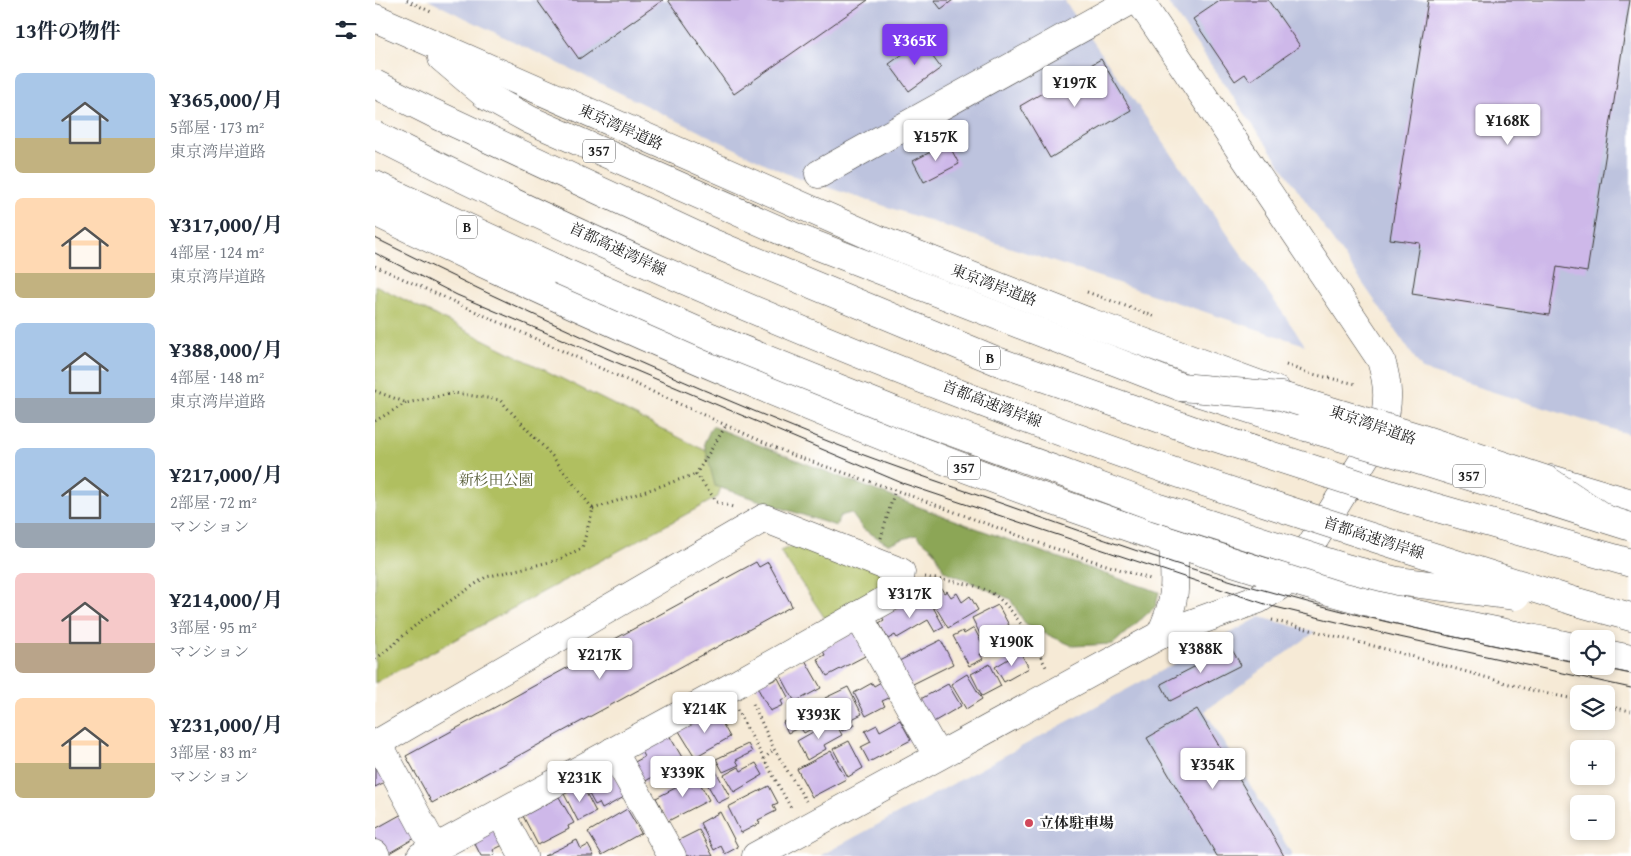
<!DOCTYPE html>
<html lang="ja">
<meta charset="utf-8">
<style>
:root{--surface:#fff;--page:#f2f2f3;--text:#1f2937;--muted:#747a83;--accent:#7c3aed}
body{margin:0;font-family:"Gentium Book Plus","Noto Serif JP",serif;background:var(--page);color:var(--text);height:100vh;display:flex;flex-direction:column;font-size:19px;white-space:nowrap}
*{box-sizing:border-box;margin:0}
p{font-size:16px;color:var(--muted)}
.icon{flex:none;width:28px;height:28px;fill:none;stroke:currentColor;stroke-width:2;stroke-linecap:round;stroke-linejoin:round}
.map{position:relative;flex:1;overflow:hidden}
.sheet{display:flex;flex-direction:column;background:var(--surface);width:375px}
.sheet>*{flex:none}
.buttons{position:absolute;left:1195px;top:630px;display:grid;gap:10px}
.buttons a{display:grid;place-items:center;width:45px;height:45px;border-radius:8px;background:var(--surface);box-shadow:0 2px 8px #0003;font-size:25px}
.price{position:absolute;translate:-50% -42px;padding:0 11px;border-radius:5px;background:#fff;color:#222;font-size:16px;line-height:32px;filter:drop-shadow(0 1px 2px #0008)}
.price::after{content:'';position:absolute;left:50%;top:30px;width:15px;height:11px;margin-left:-8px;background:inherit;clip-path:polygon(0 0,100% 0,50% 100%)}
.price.current{background:var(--accent);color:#fff}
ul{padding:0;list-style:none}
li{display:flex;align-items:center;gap:15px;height:125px;padding:0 15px}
li span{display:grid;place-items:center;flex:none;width:140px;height:100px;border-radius:8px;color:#555}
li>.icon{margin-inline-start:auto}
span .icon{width:60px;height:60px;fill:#fffc;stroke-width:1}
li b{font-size:21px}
h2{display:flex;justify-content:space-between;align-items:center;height:60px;padding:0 15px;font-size:21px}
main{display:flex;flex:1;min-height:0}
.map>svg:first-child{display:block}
.industrial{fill:#bdc3de}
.green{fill:#b0bf61;stroke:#666e3e}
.forest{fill:#8ca657;stroke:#54613a}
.building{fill:#ceb8e9}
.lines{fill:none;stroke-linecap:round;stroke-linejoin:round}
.minor-casing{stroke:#3d3b38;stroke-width:29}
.highway-casing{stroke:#3d3b38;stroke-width:29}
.path{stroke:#3d3b38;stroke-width:3;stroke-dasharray:1 4;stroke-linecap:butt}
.minor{stroke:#fff;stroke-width:28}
.highway{stroke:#fff;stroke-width:28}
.tram{stroke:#1c1c1c;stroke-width:1}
.highway-bridge-casing{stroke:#3d3b38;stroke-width:29;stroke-linecap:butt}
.highway-bridge{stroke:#fff;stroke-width:28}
.poi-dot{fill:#d1495b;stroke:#fff;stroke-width:2}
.labels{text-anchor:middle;stroke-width:5;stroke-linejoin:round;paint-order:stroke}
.shield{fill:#fff;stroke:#606060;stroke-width:1}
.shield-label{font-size:14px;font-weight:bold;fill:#1c1c1c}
.street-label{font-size:15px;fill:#1c1c1c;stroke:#fff}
.park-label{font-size:15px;fill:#575d38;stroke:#fff}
.poi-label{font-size:15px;font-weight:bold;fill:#1c1c1c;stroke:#fff;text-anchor:start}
</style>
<main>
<section class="sheet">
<h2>13件の物件<svg class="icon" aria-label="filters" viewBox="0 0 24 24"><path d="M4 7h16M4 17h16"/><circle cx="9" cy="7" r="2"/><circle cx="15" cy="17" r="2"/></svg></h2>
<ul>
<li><span style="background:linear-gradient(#a9c7e8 65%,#c2b280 0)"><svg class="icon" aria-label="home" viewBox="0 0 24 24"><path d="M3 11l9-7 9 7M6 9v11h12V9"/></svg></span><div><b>¥365,000/月</b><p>5部屋 · 173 m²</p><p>東京湾岸道路</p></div></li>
<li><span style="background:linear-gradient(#ffd9b3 75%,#c2b280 0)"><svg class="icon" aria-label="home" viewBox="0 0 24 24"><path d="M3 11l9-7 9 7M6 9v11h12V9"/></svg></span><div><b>¥317,000/月</b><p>4部屋 · 124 m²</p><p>東京湾岸道路</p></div></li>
<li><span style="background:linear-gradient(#a9c7e8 75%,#9aa5b1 0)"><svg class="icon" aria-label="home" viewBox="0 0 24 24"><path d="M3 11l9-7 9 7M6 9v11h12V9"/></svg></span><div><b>¥388,000/月</b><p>4部屋 · 148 m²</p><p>東京湾岸道路</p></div></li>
<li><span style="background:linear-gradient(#a9c7e8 75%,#9aa5b1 0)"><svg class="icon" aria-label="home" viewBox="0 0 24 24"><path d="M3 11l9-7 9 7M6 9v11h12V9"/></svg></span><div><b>¥217,000/月</b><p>2部屋 · 72 m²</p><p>マンション</p></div></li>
<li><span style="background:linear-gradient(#f6c9c9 70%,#b9a48a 0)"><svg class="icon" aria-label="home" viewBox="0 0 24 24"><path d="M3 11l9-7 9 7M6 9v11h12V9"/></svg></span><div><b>¥214,000/月</b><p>3部屋 · 95 m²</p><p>マンション</p></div></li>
<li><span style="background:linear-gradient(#ffd9b3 65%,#c2b280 0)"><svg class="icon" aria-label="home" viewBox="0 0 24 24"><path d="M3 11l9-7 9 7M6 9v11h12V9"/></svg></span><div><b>¥231,000/月</b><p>3部屋 · 83 m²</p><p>マンション</p></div></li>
</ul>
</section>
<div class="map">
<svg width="1256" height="856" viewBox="0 0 1256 856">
<rect width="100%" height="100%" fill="#fff"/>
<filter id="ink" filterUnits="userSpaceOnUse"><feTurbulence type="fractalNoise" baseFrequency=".02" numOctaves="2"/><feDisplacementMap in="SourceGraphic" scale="10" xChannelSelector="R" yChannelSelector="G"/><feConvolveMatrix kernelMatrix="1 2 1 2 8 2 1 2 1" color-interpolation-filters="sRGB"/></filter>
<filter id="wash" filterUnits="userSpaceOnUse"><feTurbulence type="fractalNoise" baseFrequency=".0096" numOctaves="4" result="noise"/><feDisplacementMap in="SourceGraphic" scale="20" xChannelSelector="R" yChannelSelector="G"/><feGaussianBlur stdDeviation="1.12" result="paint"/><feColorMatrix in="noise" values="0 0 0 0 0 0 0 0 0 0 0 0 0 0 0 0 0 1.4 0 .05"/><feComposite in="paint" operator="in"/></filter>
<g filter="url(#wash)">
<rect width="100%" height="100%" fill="#f6ead6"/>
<g class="industrial">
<polygon points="53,0 689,0 930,345 410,173"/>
<polygon points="797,0 1256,0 1256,435 1048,370 793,3"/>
<polygon points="885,617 940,632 830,711 918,856 445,856"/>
</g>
<g class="green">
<polygon points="0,285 353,462 343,497 0,683"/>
<polygon points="430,541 514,568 514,596 455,626 405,551"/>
</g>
<path class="forest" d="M337,426C485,486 633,542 784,592L781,606L738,644L698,646L651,625L635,599L569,571L559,550L541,535L513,544L488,529L476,513L465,516L461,526L340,486L329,443Z"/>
<g id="blocks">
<g class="building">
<polygon points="162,0 288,0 204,59"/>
<polygon points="293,0 493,0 359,94"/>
<polygon points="559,0 578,0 566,9"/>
<polygon points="846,0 893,0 925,46 875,81 870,74 860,81 818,19"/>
<polygon points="1053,0 1255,0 1212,272 1182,267 1174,315 1037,294 1045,243 1015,239"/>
<polygon points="546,41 566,68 534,91 514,64"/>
<polygon points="726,59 756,110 675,158 645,106"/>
<polygon points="573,143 584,164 549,182 538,161"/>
<polygon points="381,562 384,567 393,562 417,606 57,803 31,756 210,658 203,644 210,640 216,652"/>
<polygon points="557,585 560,591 566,588 569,593 572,591 576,597 582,593 587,602 595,596 603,610 573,628 550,589"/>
<polygon points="553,598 569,627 560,632 553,620 522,638 520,635 513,639 504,623 509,620 507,617 534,602 537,607"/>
<polygon points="623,605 634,625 620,632 622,635 609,642 597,618"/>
<polygon points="599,628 611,651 605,654 608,659 594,666 578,636 588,631 589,634"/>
<polygon points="480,632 492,655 452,676 442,659 450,655 447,649"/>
<polygon points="566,640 578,664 534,686 522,662"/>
<polygon points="856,648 866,665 795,701 786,684"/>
<polygon points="645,652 654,668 629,682 620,667"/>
<polygon points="430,660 446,688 420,702 405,674"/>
<polygon points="615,664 626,686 607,696 596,674"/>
<polygon points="592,674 607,699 591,709 576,684"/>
<polygon points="403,678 413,697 406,701 408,705 395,711 381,685 394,679 395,682"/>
<polygon points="506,682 514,698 507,701 510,706 491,716 479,693 497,683 499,686"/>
<polygon points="573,684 586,706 555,724 542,701"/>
<polygon points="473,687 487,714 477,719 480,725 467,731 450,698"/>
<polygon points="447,700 457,717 429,733 425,727 413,733 408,722"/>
<polygon points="822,709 894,829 909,856 842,856 772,738"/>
<polygon points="340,710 355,737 320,757 304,731"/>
<polygon points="459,720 467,735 449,745 451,749 432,760 422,741"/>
<polygon points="525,720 536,740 494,762 486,747 496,742 490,731 502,725 505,731"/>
<polygon points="294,735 308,759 269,782 258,763 269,757 266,751"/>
<polygon points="474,741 488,768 473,777 458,749"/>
<polygon points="373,744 377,752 361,760 364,765 348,772 341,759"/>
<polygon points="456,751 471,779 437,797 422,769"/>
<polygon points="0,759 12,781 0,787"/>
<polygon points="381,763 388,775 359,792 349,775 364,767 366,771"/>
<polygon points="330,766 332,769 338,766 355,797 343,803 324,770"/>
<polygon points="236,768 251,796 227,809 224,803 220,805 208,783"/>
<polygon points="319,772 334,800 293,821 281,798 310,783 307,778"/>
<polygon points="207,785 221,812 203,821 189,794"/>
<polygon points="394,786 403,803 398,805 401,811 383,820 385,823 366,833 353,807"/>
<polygon points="184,797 199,823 193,826 194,829 163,845 148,816"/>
<polygon points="252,809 266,833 227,855 213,832"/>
<polygon points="345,812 363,847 350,854 346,846 339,850 325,823"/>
<polygon points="27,814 40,838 9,856 0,839 0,829"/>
<polygon points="122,828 130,844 118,850 120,854 116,856 106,856 98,840"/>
<polygon points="324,830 338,856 305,856 298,843"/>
<polygon points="202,840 206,849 213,845 219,856 169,856"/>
</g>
</g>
</g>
<g filter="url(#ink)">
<use href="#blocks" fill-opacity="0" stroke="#3d3b38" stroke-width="1"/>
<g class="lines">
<g class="minor-casing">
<g id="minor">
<polyline points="444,174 757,0"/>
<polyline points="483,615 562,755"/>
<path d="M785,635C803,599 800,583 798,544"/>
<polyline points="238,751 297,856"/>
<polyline points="125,813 148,856"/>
<polyline points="0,854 1,856"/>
<polyline points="46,856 351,690 523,593 526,572 389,518 3,743 60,849"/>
<path d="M381,856L785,635L884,599L915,579L1007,430C1014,402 1014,387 1006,360L764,0"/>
</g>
</g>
<g class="highway-casing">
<g id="highway">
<polyline points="0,18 505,240 714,322 902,391"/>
<polyline points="67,58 113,97 155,120 420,237 806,387 931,427"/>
<polyline points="0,185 184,270"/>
<path d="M0,212C219,318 442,415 670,498C786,539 902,579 1021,609C1081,624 1143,635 1204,648"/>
<polyline points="1176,479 1256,503"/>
<polyline points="1202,602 1256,617"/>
<polyline points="1231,654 1256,659"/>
</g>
</g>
<g class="path">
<polyline points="32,0 56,12"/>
<polyline points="0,266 417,455 520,490 672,546 775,579"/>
<polyline points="712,292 781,317"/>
<polyline points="911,365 933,373 981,384"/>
<polyline points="0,391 32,403 79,393 125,400 177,456 218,509 207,548 183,560 111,577 48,619 0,660"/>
<polyline points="0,421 31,403"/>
<polyline points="350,427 321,474 342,502 358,507"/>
<polyline points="218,509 321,474"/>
<polyline points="506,538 520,490"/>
<path d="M550,577C569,581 594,582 611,590C636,601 660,645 672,669"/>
<polyline points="897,620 1018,651 1159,691 1204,700"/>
<polyline points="378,704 399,749 431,801"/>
<polyline points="1231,706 1256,711"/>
<polyline points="362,710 416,808"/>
<polyline points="389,759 399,749"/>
</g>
<use href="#minor" class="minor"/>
<use href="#highway" class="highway"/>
<g class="tram">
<path d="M0,238C143,310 291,376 440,436C501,461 565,482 628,504C719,536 809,569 903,594C1002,622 1103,642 1204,663"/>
<polyline points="0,253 82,295 527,483 896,606 1020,636 1256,688"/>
<polyline points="1218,666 1256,674"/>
</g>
<g class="highway-bridge-casing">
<g id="highway-bridge">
<polyline points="0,84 58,113 335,242 622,361 820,431 1027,498 1256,563"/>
<path d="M0,135C198,235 404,324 611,404C805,478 1004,540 1202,602"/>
<polyline points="184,270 336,337 520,411 781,507 971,568 1022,581 1141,596"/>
<polyline points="806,387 906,396 1045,438 1172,480 1229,518"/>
<polyline points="931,427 1040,459 1256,527"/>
</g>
</g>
<use href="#highway-bridge" class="highway-bridge"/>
</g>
</g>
<circle class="poi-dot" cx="654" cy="823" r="5"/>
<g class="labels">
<g class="shield">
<rect x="208" y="139.5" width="32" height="23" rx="4"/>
<rect x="82" y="215.5" width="20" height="23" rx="4"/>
<rect x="605" y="346.5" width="20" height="23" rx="4"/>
<rect x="573" y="456.5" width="32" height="23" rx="4"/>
<rect x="1078" y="464.5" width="32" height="23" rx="4"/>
</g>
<g class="shield-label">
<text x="224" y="156">357</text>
<text x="92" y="232">B</text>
<text x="615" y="363">B</text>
<text x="589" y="473">357</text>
<text x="1094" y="481">357</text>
</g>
<g class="street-label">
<text transform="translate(246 127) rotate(24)" y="5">東京湾岸道路</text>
<text transform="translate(243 249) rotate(25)" y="5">首都高速湾岸線</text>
<text transform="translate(619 285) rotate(21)" y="5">東京湾岸道路</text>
<text transform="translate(617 404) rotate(21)" y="5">首都高速湾岸線</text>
<text transform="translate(998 425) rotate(19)" y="5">東京湾岸道路</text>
<text transform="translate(999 538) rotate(18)" y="5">首都高速湾岸線</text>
</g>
<g class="park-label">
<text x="121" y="485">新杉田公園</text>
</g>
<g class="poi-label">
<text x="664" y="828">立体駐車場</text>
</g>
</g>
</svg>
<div class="buttons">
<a><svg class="icon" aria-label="locate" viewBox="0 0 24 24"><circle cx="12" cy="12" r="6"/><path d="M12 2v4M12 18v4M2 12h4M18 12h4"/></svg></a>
<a><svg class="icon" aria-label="layers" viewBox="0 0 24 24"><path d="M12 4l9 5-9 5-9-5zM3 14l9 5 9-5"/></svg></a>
<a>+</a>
<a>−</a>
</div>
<b class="price current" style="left:540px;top:66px">¥365K</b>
<b class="price" style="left:700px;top:108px">¥197K</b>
<b class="price" style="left:1133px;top:146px">¥168K</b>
<b class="price" style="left:561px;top:162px">¥157K</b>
<b class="price" style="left:535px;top:619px">¥317K</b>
<b class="price" style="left:637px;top:667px">¥190K</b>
<b class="price" style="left:826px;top:674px">¥388K</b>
<b class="price" style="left:225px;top:680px">¥217K</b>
<b class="price" style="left:330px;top:734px">¥214K</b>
<b class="price" style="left:444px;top:740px">¥393K</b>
<b class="price" style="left:838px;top:790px">¥354K</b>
<b class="price" style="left:308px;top:798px">¥339K</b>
<b class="price" style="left:205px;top:803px">¥231K</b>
</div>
</main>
